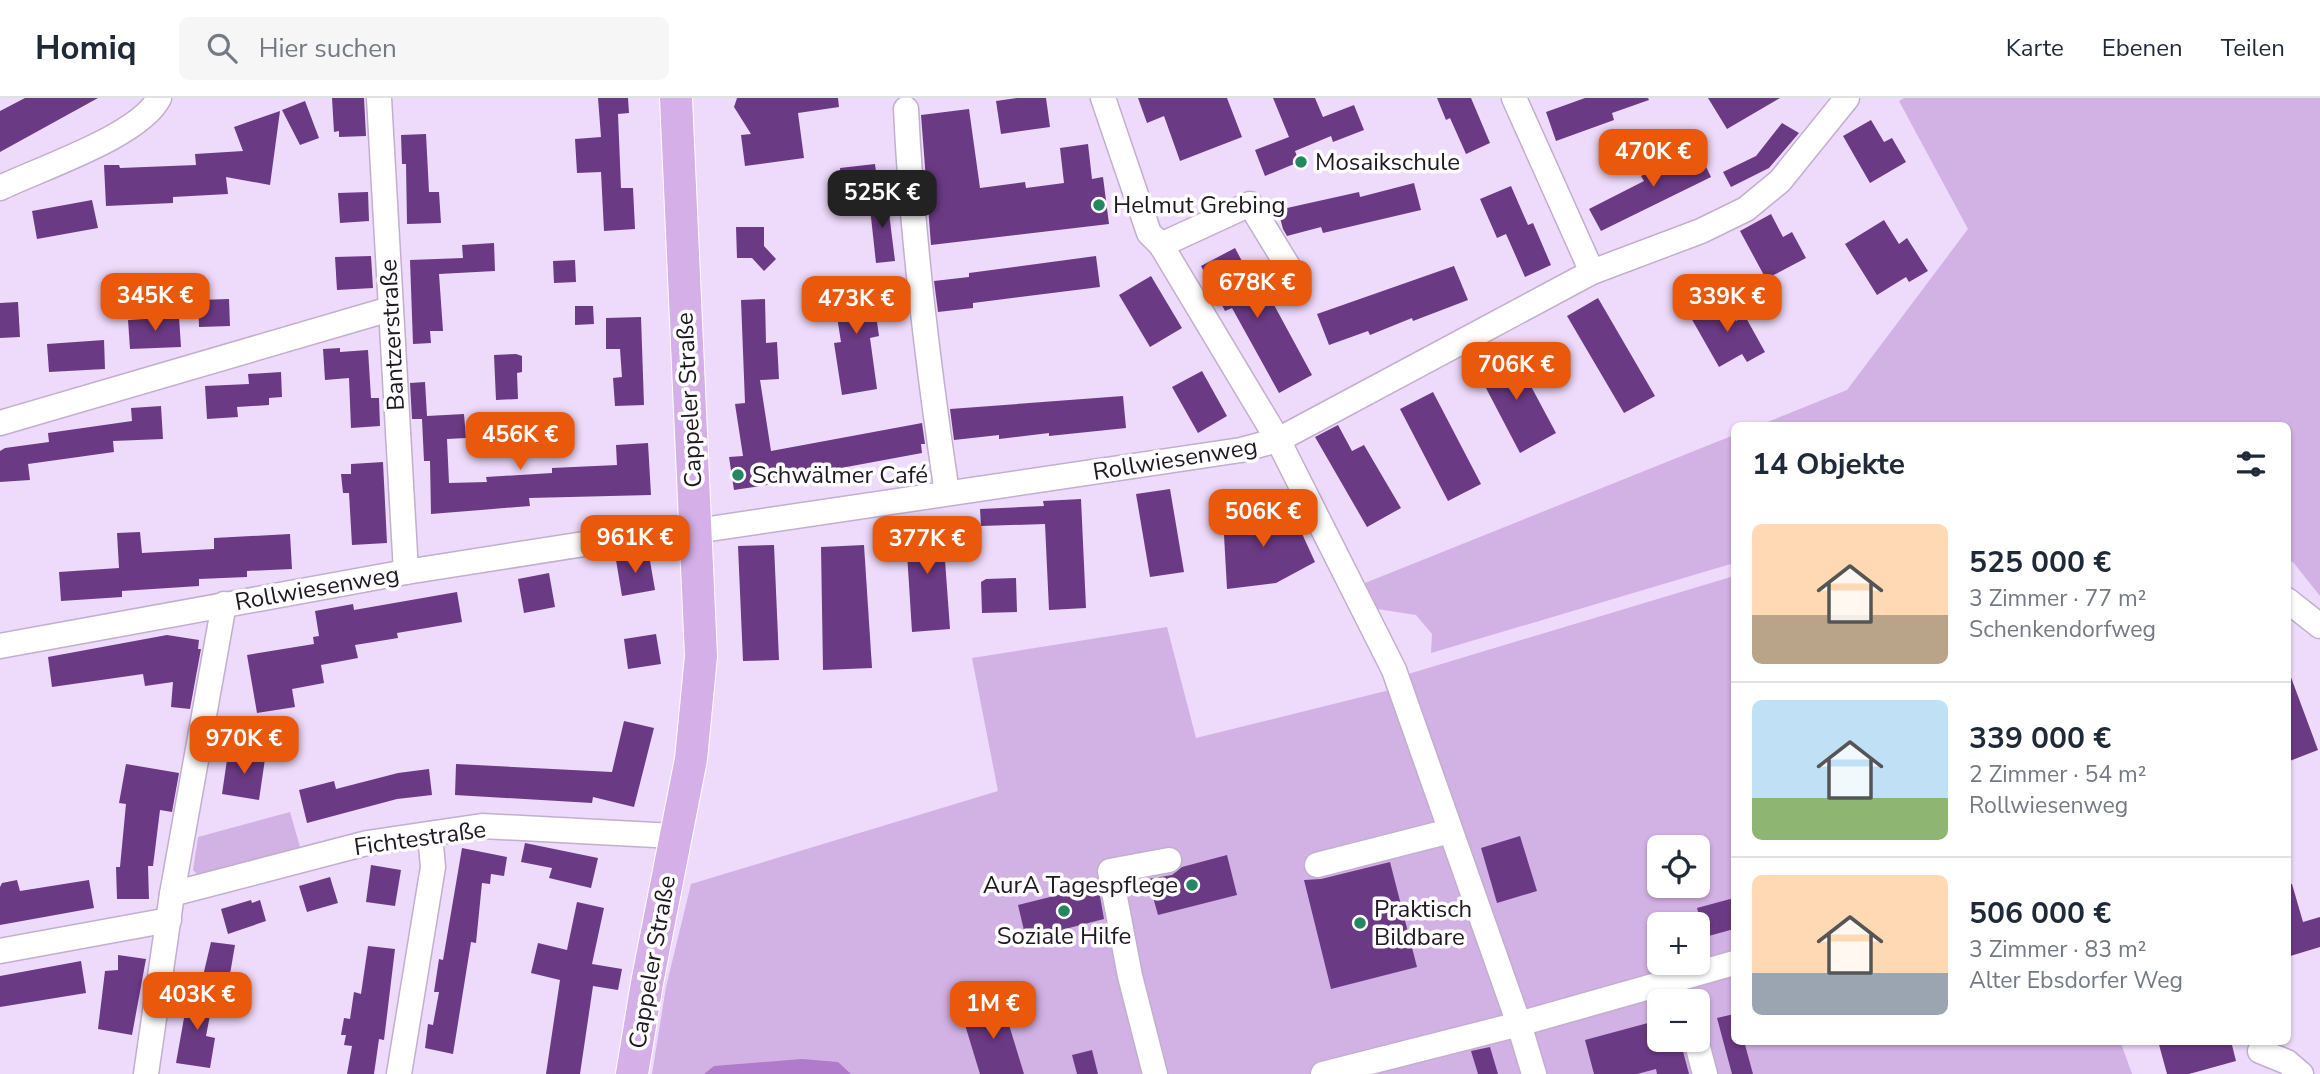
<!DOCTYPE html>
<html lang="de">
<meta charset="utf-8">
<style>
:root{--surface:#fff;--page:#f6f6f7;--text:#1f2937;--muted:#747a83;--line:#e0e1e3;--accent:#ea580c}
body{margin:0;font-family:"Nunito Sans",sans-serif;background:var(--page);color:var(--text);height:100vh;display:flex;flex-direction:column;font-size:26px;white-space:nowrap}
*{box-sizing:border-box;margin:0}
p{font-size:23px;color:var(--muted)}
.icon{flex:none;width:38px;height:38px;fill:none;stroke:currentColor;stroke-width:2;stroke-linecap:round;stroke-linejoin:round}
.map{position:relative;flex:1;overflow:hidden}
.panel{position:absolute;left:1731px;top:324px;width:560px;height:623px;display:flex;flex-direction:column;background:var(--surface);border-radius:10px;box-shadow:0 2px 5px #0004}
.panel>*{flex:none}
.controls{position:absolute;left:1647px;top:737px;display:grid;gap:14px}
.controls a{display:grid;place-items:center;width:63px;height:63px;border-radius:10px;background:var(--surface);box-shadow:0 2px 5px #0004;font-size:35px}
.price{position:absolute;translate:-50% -60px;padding:0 16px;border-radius:14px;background:var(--accent);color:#fff;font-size:23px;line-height:46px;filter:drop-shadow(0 2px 4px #0008)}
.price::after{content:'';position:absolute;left:50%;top:42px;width:21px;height:16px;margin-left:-10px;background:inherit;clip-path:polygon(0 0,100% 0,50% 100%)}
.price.on{background:#222;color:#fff}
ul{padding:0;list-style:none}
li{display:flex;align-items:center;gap:21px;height:175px;padding:0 21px}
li+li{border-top:2px solid var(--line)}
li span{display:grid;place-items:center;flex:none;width:196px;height:140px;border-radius:10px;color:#555}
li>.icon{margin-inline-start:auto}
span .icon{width:84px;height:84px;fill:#fffc;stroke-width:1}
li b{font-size:30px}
h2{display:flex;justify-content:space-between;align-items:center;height:84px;padding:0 21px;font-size:30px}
header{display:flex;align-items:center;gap:42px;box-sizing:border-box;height:98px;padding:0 35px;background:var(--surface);border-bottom:2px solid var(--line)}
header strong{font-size:33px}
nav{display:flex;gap:38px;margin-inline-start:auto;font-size:24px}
.search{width:490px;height:63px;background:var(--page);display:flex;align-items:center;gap:18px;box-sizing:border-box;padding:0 24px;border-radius:10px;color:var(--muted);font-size:26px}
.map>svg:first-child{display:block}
.green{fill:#d2b1e4;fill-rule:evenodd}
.water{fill:#af7bca}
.building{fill:#6b3a84}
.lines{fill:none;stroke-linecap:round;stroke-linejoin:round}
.minor-casing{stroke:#c2afce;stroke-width:27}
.major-casing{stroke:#fff;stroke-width:34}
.minor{stroke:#fff;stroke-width:24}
.major{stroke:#d4afe8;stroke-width:32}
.poi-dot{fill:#238761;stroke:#fff;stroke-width:2.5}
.labels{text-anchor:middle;stroke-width:7;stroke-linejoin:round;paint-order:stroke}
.poi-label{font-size:24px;fill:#201924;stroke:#fff;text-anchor:start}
.street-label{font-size:24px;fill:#201924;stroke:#fff}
</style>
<header>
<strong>Homiq</strong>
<div class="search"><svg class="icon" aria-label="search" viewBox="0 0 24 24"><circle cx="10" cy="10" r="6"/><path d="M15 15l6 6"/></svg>Hier suchen</div>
<nav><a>Karte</a><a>Ebenen</a><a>Teilen</a></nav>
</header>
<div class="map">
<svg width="2320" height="976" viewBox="0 0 2320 976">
<rect width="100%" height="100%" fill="#eedafa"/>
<g class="green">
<polygon points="1904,0 2320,0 2320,498 2293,464 2287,463 2287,327 1760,327 1847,292 1968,131 1899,3"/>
<polygon points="1734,337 1734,465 1431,555 1432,536 1416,517 1371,510 1365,485"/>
<path d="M1734,478V943H2124L2122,948L2132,976H652L666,889L691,786L998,693L972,560L1167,529L1196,640L1410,587L1405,577ZM1659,749H1698V788H1659ZM1659,826H1698V864H1659ZM1659,903H1698V942H1659Z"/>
<polygon points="290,714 300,749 206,777 197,776 193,772 198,739"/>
</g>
<polygon class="water" points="802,961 838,964 851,976 704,976 714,968"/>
<g class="building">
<polygon points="25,0 98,0 0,54 0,13"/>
<polygon points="332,0 364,0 366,38 339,39 339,33 334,34"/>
<polygon points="598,0 628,0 629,15 618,16 621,90 633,90 635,131 604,133 601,74 577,75 575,41 601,39"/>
<polygon points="737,0 838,0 839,9 798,15 804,60 745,68 741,37 751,36 734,9"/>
<polygon points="1017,0 1046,0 1050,29 1001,36 996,3"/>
<polygon points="1138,0 1227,0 1242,39 1180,63 1164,18 1147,25"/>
<polygon points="1273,0 1315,0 1323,19 1354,7 1364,32 1333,44 1331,38 1295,53 1299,64 1265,78 1255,52 1289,39"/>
<polygon points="1437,0 1471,0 1490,45 1466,56 1450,20 1446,22"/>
<polygon points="1585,0 1648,0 1649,2 1612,15 1614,22 1556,43 1546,14"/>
<polygon points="1708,0 1780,0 1727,31"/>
<polygon points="305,3 319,40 300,47 282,12"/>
<polygon points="969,11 980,90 1025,84 1026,90 1064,85 1060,50 1088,46 1092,81 1103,79 1109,126 931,147 921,17"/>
<polygon points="280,13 270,87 226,79 228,96 173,99 173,105 106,108 104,67 119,67 120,70 196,67 195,56 243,53 234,29"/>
<polygon points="1871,22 1884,44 1892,40 1906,64 1870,85 1843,38"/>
<polygon points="1782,25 1799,35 1769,70 1731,89 1723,74 1756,58"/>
<polygon points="426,36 429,94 439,94 441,125 407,126 406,66 402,66 401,37"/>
<polygon points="1697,50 1711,79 1601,133 1589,111 1644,83 1641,78"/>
<polygon points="875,66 879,96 844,101 840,70"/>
<polygon points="1414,85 1421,112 1323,135 1321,129 1287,138 1283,131 1278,112 1359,94 1360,99"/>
<polygon points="1511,88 1528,127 1533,125 1551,167 1525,179 1506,136 1497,140 1480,101"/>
<polygon points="368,94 369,123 340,125 338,95"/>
<polygon points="887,99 895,163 876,165 869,101"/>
<polygon points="92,102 98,130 37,141 32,113"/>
<polygon points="1771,116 1783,139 1792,134 1806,160 1766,181 1740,133"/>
<polygon points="1884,122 1899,146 1907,140 1928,173 1909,184 1906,179 1877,197 1845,146"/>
<polygon points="736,129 764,129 764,148 776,161 764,173 752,160 737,160"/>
<polygon points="494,145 495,173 439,176 443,233 430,233 431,245 413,246 410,162 463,160 462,147"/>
<polygon points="1235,150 1259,195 1266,192 1312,277 1279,295 1232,210 1225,213 1201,168"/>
<polygon points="371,158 373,190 337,192 335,159"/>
<polygon points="1096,158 1100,189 973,205 973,210 938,214 934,183 969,179 969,175"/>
<polygon points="575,162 576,184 554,185 553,163"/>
<polygon points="1454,168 1468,202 1413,223 1412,220 1370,237 1368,233 1329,247 1317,216"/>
<polygon points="1151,178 1182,230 1150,249 1119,197"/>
<polygon points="871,182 879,238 870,240 877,291 842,297 834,245 841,244 832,187"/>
<polygon points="1598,200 1655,298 1624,315 1567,218"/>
<polygon points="1723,200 1736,223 1745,218 1765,254 1747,264 1742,256 1719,269 1690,218"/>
<polygon points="229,201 230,228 199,229 198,202"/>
<polygon points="765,201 766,245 777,244 779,281 760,282 771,353 922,325 925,346 921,346 922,355 787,380 787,384 734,392 729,359 743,358 735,306 745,305 741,202"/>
<polygon points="18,204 20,239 0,240 0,205"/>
<polygon points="575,208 593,208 594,226 575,227"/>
<polygon points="179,219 181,249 130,251 128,222"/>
<polygon points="641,219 644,307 615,308 613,280 622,279 620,251 606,251 606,220"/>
<polygon points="104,242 105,271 49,274 47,246"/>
<polygon points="340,250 340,254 368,252 371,300 379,300 380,328 351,330 349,280 325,282 323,251"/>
<polygon points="1512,253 1556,335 1520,355 1476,271"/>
<polygon points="516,256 522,258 522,274 517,275 518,301 496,302 494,257"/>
<polygon points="1202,273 1227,318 1198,335 1172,289"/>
<polygon points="281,274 282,299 269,300 269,307 237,309 238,319 207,321 205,288 249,286 248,276"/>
<polygon points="425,284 427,318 464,316 466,340 447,341 449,385 487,384 486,379 552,375 552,370 617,367 616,347 648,345 651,397 529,400 530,408 431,416 430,363 424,363 422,321 412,321 410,285"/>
<polygon points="1433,294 1481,386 1448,403 1400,311"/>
<polygon points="1123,298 1126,330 1049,338 1049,335 999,341 999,337 954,342 950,311"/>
<polygon points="161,308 163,341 113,343 114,354 28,366 30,382 0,384 0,353 5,350 49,344 48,335 132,323 131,310"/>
<polygon points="1338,327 1352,353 1364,347 1401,410 1367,429 1315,339"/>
<polygon points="383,364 387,445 352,447 349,395 343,395 341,376 351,376 351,366"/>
<polygon points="1170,391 1184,474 1150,479 1136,396"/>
<polygon points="1081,401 1086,510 1049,512 1045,426 981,428 980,411 1044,408 1043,403"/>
<polygon points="1240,404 1299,429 1315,464 1276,485 1227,491 1224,437"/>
<polygon points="942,421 950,531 912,534 905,423"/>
<polygon points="140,434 142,455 214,451 214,440 290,436 292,471 247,473 247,479 199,481 199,488 122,493 122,499 61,503 59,474 119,470 117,435"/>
<polygon points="774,447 779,562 743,563 738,448"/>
<polygon points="864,447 872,570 823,572 821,449"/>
<polygon points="649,457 655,492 622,498 616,462"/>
<polygon points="549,475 555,509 524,515 518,481"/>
<polygon points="1016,480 1017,514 982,515 981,484 986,481"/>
<polygon points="457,494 462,524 397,535 398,540 355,547 358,560 321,567 324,585 292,591 295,609 257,615 247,557 314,546 313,539 319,538 315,513 353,506 354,512"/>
<polygon points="656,536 661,566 628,571 624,541"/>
<polygon points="167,537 199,542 198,551 201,551 190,611 171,609 173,584 145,588 143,576 52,589 48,559"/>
<polygon points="2289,574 2318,652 2287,664 2287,575"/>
<polygon points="624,623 654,630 634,709 593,699 592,705 455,697 456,666 612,674"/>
<polygon points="228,655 265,661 259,702 222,696"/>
<polygon points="126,666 179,675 172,714 160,712 153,768 148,768 149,801 117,801 116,769 120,769 126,706 119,705"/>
<polygon points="429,671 432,697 397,701 307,725 299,692 334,683 336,691 398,675"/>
<polygon points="1520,738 1537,793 1497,805 1481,750"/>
<polygon points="525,745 598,760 591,790 549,780 552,770 521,764"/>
<polygon points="462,750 507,759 504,778 491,776 490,786 482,785 476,845 471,844 453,956 425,950 428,926 433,927 439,894 434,894 439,861 443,862"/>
<polygon points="1227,757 1237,797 1158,817 1148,781 1172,777 1182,769"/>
<polygon points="1390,764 1417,869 1331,891 1304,782 1321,781"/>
<polygon points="371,767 401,772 395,808 366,804"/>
<polygon points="330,779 338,805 307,814 299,788"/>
<polygon points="17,782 20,793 89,782 94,810 0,827 0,789 2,785"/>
<polygon points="2287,786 2292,786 2303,824 2320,819 2320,849 2287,859"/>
<polygon points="1098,787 1104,821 1026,841 1018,807"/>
<polygon points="1734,800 1734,831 1705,839 1697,810"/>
<polygon points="251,802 252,805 260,802 266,823 228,836 221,811"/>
<polygon points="577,804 604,810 592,866 622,871 618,892 593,888 580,976 546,976 560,882 531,875 538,845 567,852"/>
<polygon points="211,844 235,847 230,876 223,874 221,882 203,878"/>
<polygon points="368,848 395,851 384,942 379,941 374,976 347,976 352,948 344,947 346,937 341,937 344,920 350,921 354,894 361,896"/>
<polygon points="118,857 146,861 132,937 98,931 105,873 118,872"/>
<polygon points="81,863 86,895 0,909 0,878"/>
<polygon points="189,892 214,896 206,938 215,940 210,970 176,965"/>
<polygon points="1002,904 1024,976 980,976 962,917"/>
<polygon points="1734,916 1734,943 1744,943 1753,976 1732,976 1717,920"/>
<polygon points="1659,922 1659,942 1680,942 1689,976 1657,976 1656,971 1637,976 1594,976 1585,942"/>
<polygon points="2158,943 2231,943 2236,963 2189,976 2167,976"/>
<polygon points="1490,949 1498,976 1478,976 1471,953"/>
<polygon points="1092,952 1098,976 1077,976 1072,957"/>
</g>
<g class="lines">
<g class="minor-casing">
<g id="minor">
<polyline points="379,0 406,474"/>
<polyline points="1103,0 1149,135 1161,147 1278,342 1394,572 1519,926 1734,865"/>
<polyline points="1514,0 1592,174"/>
<path d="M906,11C912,140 928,268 947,395"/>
<path d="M0,90C41,70 140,38 159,0"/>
<polyline points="1161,147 1250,106 1297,183"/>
<polyline points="0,325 390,211"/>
<polyline points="696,433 1241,352 1278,342 1592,174 1701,133 1746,111 1780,83 1847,0"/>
<polyline points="2287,502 2320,528"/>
<polyline points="0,548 406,474 635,438"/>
<polyline points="1317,767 1450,733"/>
<polyline points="172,796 367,745 482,728 674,738"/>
<polyline points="0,853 169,822"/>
<polyline points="1696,942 1705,976"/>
<polyline points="2260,953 2287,964 2301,976"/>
<polyline points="146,976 172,796 224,506"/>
<polyline points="399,976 433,769 430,736"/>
<polyline points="1155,976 1130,878 1110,773 1169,762"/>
<polyline points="1323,976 1519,926 1534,976"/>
</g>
</g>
<g class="major-casing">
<polyline id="major" points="632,976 647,885 691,661 701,558 676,0"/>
</g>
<use href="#minor" class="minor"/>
<use href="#major" class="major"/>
</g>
<g class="poi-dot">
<circle cx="1301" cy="64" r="7"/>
<circle cx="1099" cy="107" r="7"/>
<circle cx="738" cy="377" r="7"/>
<circle cx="1192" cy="787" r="7"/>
<circle cx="1064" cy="813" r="7"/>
<circle cx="1360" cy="825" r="7"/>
</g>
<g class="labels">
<g class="poi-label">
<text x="1315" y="72">Mosaikschule</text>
<text x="1113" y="115">Helmut Grebing</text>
<text x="752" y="385">Schwälmer Café</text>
<text x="1178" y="795" text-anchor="end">AurA Tagespflege</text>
<text x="1374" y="819">Praktisch<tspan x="1374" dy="28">Bildbare</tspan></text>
<text x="1064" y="846" text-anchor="middle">Soziale Hilfe</text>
</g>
<g class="street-label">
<text transform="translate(392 237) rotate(-93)" y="8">Bantzerstraße</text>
<text transform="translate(689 302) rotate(-93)" y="8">Cappeler Straße</text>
<text transform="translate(1175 361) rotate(-9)" y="8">Rollwiesenweg</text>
<text transform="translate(317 490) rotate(-10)" y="8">Rollwiesenweg</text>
<text transform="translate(420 740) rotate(-8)" y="8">Fichtestraße</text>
<text transform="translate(652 864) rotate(-80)" y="8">Cappeler Straße</text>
</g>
</g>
</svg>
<div class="controls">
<a><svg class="icon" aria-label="locate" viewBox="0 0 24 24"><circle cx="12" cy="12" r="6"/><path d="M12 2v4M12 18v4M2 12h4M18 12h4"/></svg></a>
<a>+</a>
<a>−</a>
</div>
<b class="price" style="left:1653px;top:91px">470K €</b>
<b class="price on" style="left:882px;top:132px">525K €</b>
<b class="price" style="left:1257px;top:222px">678K €</b>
<b class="price" style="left:155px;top:235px">345K €</b>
<b class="price" style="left:1727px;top:236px">339K €</b>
<b class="price" style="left:856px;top:238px">473K €</b>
<b class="price" style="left:1516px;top:304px">706K €</b>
<b class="price" style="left:520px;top:374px">456K €</b>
<b class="price" style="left:1263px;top:451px">506K €</b>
<b class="price" style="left:635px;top:477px">961K €</b>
<b class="price" style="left:927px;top:478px">377K €</b>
<b class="price" style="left:244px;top:678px">970K €</b>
<b class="price" style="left:197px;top:934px">403K €</b>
<b class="price" style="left:993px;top:943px">1M €</b>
<section class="panel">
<h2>14 Objekte<svg class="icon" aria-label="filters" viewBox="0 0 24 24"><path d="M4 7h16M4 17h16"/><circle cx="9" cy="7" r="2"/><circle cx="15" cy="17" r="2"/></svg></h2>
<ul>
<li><span style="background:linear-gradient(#ffd9b3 65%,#b9a48a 0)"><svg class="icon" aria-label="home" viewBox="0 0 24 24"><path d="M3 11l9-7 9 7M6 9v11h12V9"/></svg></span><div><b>525 000 €</b><p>3 Zimmer · 77 m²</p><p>Schenkendorfweg</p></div></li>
<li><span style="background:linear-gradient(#bfe0f5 70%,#8fb573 0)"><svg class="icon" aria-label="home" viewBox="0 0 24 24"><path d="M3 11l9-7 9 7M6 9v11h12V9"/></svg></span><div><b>339 000 €</b><p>2 Zimmer · 54 m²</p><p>Rollwiesenweg</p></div></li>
<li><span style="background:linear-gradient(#ffd9b3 70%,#9aa5b1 0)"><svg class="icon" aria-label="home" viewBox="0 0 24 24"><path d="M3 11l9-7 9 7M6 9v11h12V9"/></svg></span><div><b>506 000 €</b><p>3 Zimmer · 83 m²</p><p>Alter Ebsdorfer Weg</p></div></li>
</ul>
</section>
</div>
